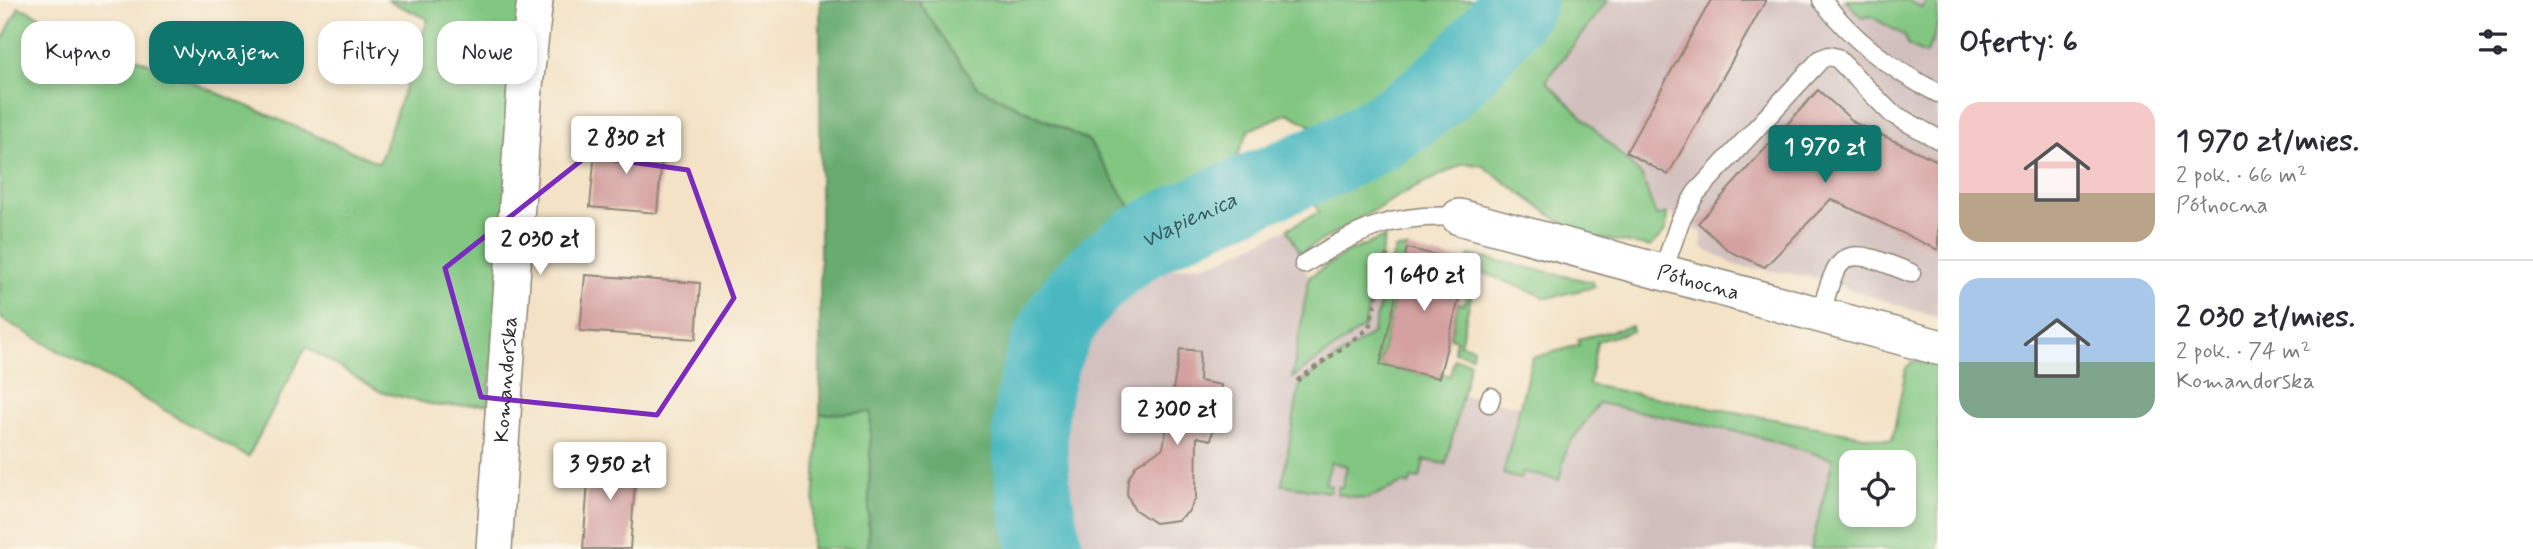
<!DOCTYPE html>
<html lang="pl">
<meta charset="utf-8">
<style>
:root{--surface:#fff;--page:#f7f7f7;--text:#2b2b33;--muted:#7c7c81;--line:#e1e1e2;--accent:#0f766e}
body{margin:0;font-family:Mynerve,sans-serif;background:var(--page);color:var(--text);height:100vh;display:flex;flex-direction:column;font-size:26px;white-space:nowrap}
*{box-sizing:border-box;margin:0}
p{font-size:23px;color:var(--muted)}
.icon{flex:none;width:38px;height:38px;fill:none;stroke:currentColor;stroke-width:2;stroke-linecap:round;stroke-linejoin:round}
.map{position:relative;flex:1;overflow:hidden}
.sheet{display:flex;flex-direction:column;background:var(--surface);width:595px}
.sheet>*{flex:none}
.guide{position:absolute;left:21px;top:21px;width:665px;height:63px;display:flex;gap:14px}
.controls{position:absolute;left:1839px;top:450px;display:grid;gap:14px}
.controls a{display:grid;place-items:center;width:77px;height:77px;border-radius:14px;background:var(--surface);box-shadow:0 4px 10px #0003;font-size:35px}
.price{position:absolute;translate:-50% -60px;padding:0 16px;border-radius:7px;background:#fff;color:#222;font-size:23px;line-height:46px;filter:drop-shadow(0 2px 4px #0008)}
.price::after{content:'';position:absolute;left:50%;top:42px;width:21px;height:16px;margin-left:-10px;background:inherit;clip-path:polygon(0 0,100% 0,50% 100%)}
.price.active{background:var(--accent);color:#fff}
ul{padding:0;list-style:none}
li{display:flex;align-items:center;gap:21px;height:175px;padding:0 21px}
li+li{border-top:2px solid var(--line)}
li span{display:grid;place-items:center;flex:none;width:196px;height:140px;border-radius:21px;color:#555}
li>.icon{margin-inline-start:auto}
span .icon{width:84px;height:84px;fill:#fffc;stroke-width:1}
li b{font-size:30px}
h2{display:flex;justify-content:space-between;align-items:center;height:84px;padding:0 21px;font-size:30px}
.pill{padding:0 24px;border-radius:21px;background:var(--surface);box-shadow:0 4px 10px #0003;font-size:24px;line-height:63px}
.pill.active{background:var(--accent);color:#fff}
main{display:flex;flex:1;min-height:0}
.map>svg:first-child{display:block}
.industrial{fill:#d1bfbd;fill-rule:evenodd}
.green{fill:#81c681;stroke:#567856;stroke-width:2;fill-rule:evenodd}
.forest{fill:#68ab6f;stroke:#4a6b4d;stroke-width:2}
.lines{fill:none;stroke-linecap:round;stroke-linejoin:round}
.river{stroke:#49b8c0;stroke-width:75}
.building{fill:#d4a1a0}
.lane-casing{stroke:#8f8678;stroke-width:21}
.street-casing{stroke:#8f8678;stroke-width:38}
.path{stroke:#8f8678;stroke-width:4.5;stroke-dasharray:5 5;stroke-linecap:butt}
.lane{stroke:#fff;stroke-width:18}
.street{stroke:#fff;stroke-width:35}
.marked{fill:none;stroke:#7b2cbf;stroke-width:5;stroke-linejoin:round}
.labels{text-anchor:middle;stroke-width:5;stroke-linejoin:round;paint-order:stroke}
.street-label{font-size:21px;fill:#2b2b2b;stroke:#fbf7ec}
.water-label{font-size:23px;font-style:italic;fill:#365c5f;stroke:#fbf7ec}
</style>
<main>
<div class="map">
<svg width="1938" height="549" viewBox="0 0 1938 549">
<rect width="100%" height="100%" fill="#fbf7ec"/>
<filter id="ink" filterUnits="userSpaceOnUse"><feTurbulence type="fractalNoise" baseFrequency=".0143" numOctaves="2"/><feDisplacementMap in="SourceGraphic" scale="14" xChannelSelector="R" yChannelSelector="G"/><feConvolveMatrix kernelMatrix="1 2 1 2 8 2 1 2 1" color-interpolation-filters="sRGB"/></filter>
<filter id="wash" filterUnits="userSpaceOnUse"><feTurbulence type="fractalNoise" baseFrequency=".00686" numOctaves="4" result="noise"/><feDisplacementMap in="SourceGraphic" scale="28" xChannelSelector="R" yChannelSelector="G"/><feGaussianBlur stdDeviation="1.57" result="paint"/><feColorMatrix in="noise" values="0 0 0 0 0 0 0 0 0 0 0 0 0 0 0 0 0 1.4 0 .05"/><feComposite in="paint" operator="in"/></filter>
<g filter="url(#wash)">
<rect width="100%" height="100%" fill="#f3e2c5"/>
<g class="industrial">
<polygon points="1608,0 1938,0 1938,318 1813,277 1738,266 1702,248 1702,233 1668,213 1657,216 1642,176 1546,81"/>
<path d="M1287,229L1309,277L1395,300L1407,248L1468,263L1438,390L1581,418L1589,385L1892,441L1906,368L1938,549H1058L1043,475L1044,418L1064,344L1085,314L1139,263L1150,268L1168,270L1216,262ZM1852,462H1904V514H1852Z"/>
</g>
<g class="green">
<polygon points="387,0 525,0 488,404 438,406 381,392 306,347 248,457 0,318 0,44 19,7 379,163 428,19"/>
<path d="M917,0H1496C1468,38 1365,128 1317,127C1308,126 1296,117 1288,113L1249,130L1229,175L1142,225L1089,141L977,87Z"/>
<polygon points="1540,0 1608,0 1546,81 1642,176 1656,216 1667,213 1666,230 1651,247 1592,237 1556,219 1483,166 1465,163 1406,192 1300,253 1287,229 1319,212 1308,193 1458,111 1492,77"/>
<path d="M1846,0H1907L1922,8L1926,0H1938C1938,22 1938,36 1925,54L1907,45L1905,36L1870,16L1862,18Z"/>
<polygon points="1385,237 1364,327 1292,378 1309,277 1348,252"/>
<polygon points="1407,248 1380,365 1439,378 1441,373 1450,376 1454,359 1470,362 1446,464 1424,460 1420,479 1412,478 1409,485 1403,483 1366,499 1337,494 1338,487 1342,487 1347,466 1331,462 1325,484 1331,485 1330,492 1282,485 1300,383 1372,334 1395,249"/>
<polygon points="1470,255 1592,282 1595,287 1547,298 1477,270 1460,344 1473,348 1472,356 1454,352 1456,339 1450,337 1458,303 1464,304 1473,264 1468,263"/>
<path d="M1632,326L1633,331L1597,341L1589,385L1892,441L1906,368L1913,361L1938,365V549H1811L1833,459L1752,435L1599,403L1567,447L1559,480L1523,472L1520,479L1503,474L1532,358L1579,345L1578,339ZM1852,462H1904V514H1852Z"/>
<polygon points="871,412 868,549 811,549 820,414"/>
</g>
<path class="forest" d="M820,0H917L977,87L1089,141L1142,225C1126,236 1106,245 1092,258C1023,320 1004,390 1014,481C1017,504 1026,527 1032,549H868L871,412L820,414Z"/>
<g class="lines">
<path class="river" id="s1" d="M1046,549C1012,422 1027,306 1151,237C1232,192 1327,170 1404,117C1448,87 1489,43 1519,0"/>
</g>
<g id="blocks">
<g class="building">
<polygon points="1711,0 1766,0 1668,175 1626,152"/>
<polygon points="1818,90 1855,123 1938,161 1938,250 1831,199 1765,267 1729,251 1698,223"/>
<polygon points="596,139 663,145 657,213 590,207"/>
<polygon points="1407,248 1468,263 1439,378 1380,365"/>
<polygon points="585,275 700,283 696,339 580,331"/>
<polygon points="1180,349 1200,351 1199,381 1221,385 1211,440 1197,437 1196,498 1188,512 1178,520 1155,523 1134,509 1127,494 1128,479 1136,465 1163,448"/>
<polygon points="590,454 637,458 630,549 583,549"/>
</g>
</g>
</g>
<g filter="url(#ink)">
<use href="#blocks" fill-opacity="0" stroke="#8f8678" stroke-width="2"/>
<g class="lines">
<g class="lane-casing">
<g id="lane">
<path d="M1822,0C1853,41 1892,70 1938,93"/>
<path d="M1304,264C1360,229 1392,213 1459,217"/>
<polyline points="1663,271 1680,221 1696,193 1821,59 1829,56 1837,58 1891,113 1938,139"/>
<path d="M1821,314C1839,243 1848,248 1911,273"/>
<polyline points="1489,403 1491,397"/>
</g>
</g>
<g class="street-casing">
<g id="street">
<path id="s2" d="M1459,217L1938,347"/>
<path id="s3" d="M494,549L525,86L535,0"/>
</g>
</g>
<polyline class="path" points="1297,381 1369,328 1387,254"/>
<use href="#lane" class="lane"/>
<use href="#street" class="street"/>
</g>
</g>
<path class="marked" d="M587,156L688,170L734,298L657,415L481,397L445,268Z"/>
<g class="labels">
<g class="street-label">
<text dy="7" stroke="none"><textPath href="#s2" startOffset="248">Północna</textPath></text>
<text dy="7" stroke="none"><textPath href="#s3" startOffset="170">Komandorska</textPath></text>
</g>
<g class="water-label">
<text dy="8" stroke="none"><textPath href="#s1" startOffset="401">Wapienica</textPath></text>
</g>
</g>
</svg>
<div class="controls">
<a><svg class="icon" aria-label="locate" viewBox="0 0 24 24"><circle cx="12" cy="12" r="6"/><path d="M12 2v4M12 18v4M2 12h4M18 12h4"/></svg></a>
</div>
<b class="price" style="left:626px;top:176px">2 830 zł</b>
<b class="price active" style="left:1825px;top:185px">1 970 zł</b>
<b class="price" style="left:540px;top:277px">2 030 zł</b>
<b class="price" style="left:1424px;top:313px">1 640 zł</b>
<b class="price" style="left:1177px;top:447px">2 300 zł</b>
<b class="price" style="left:610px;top:502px">3 950 zł</b>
<div class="guide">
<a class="pill">Kupno</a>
<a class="pill active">Wynajem</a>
<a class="pill">Filtry</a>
<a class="pill">Nowe</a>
</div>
</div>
<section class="sheet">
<h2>Oferty: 6<svg class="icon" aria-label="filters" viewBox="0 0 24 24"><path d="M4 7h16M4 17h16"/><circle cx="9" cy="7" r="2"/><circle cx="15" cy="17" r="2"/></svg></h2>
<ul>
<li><span style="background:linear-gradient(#f6c9c9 65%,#b9a48a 0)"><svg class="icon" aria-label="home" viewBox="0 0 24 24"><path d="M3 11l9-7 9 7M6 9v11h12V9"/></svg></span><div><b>1 970 zł/mies.</b><p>2 pok. · 66 m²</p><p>Północna</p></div></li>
<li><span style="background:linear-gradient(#a9c7e8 60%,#7fa58c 0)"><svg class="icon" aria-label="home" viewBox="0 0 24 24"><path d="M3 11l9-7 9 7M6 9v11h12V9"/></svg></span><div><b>2 030 zł/mies.</b><p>2 pok. · 74 m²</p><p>Komandorska</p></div></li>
</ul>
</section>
</main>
